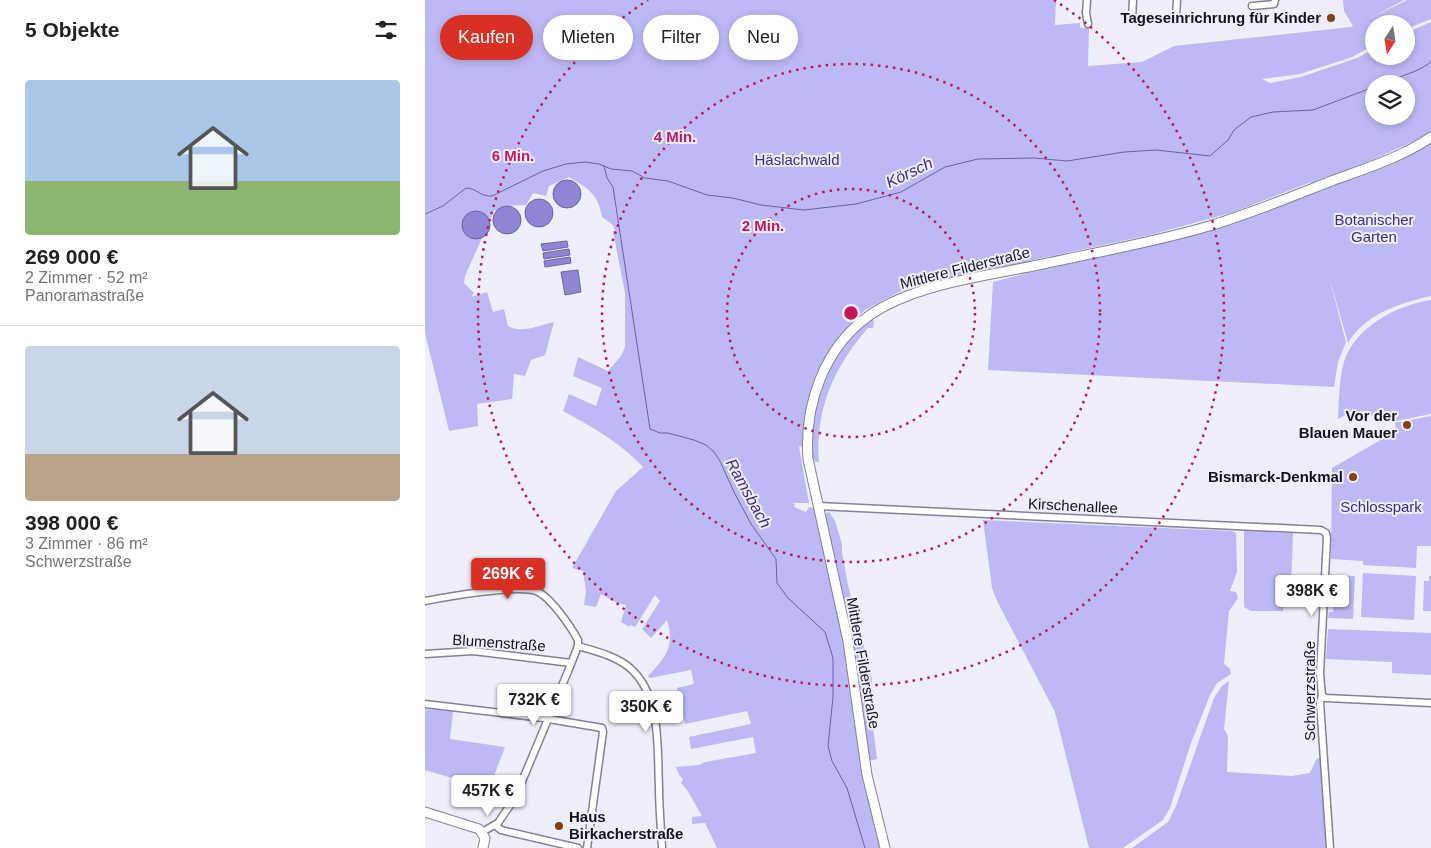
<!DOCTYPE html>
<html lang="de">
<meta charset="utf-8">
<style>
:root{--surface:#fff;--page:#f6f6f6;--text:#202124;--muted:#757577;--line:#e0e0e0;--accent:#d93025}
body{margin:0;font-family:Arial,sans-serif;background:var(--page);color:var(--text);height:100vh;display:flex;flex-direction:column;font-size:19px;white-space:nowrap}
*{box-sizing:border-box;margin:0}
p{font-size:16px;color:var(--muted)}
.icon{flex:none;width:28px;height:28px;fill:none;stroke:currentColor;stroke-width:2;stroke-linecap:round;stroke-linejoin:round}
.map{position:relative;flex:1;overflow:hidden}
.sheet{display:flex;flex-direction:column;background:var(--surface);width:425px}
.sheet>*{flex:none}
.banner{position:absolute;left:15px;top:15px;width:475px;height:45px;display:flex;gap:10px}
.needle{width:32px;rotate:192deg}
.controls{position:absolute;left:940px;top:15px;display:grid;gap:10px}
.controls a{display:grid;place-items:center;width:50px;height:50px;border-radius:50%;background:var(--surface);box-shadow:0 2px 8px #0003;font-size:25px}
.price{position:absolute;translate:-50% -42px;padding:0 11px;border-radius:5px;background:#fff;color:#222;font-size:16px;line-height:32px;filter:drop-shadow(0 1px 2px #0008)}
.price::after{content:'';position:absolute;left:50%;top:30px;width:15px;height:11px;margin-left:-8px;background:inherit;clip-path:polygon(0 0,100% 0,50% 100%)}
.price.on{background:var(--accent);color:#fff}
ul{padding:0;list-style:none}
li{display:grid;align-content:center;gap:10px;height:265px;padding:0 25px}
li+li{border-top:1px solid var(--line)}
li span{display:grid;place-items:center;height:155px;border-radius:5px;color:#555}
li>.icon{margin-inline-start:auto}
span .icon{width:90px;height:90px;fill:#fffc;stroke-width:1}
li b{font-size:21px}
h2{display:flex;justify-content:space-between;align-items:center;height:60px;padding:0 25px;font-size:21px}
.chip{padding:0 18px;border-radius:22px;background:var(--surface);box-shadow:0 2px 8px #0003;font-size:18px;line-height:45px}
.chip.on{background:var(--accent);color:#fff}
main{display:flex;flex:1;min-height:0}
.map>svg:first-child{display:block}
.green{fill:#bcb9f5;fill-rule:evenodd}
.water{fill:#8e87d7;stroke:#69649f}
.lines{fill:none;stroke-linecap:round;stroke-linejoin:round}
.stream{stroke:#69649f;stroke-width:1}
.minor-casing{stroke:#828198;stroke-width:9}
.secondary-casing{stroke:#828198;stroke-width:11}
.minor{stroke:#fff;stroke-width:6}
.secondary{stroke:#fff;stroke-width:9}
.ring{fill:none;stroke:#c2185b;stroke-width:2.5;stroke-dasharray:2.5 5}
.poi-dot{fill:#844015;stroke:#eeeefd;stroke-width:2}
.labels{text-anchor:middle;stroke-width:4;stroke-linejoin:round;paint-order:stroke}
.poi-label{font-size:15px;font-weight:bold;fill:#14131c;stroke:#eeeefd;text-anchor:end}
.park-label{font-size:15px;fill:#3f2b89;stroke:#eeeefd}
.street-label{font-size:15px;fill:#14131c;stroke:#eeeefd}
.water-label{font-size:16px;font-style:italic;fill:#402c89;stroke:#eeeefd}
.centre{fill:#c2185b;stroke:#eeeefd;stroke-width:2.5}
.ring-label{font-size:15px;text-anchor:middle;font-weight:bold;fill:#c2185b;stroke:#eeeefd;stroke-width:4;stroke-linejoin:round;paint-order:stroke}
</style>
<main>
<section class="sheet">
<h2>5 Objekte<svg class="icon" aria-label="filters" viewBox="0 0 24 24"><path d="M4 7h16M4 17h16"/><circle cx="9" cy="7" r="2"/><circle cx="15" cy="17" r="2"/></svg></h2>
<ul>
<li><span style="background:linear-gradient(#a9c7e8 65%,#8fb573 0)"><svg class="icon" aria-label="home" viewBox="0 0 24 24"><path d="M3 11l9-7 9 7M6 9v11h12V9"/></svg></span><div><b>269 000 €</b><p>2 Zimmer · 52 m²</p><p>Panoramastraße</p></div></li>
<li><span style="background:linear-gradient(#c9d6e8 70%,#b9a48a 0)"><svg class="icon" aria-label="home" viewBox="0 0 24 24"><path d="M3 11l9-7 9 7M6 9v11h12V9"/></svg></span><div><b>398 000 €</b><p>3 Zimmer · 86 m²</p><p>Schwerzstraße</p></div></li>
</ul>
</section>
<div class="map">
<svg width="1006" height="848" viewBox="0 0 1006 848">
<rect width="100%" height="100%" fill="#eeeefd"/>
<g class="green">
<path d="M0,0H631L630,25L655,23V28H664L663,66L717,62L749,46L926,27L928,26L919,11L918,0H979L940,21L982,0H1006V19L981,29V24H949V45L927,57L912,62L875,74L837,79L845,83L876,77L932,58L949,49V56H981V33L1006,22V131L1000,136L943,162L887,185L886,182L809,212L725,235L515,280L474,292L440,310L410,342L392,373L382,408L377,446L374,447L384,503H367L370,504L369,507L381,512L384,507L389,508L411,597L429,707L438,778L458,848H292L280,823L267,824V817L277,816L262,790L256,783L258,779L254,775L251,767L274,765L280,762L331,753L328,737L266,749L264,737L326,724L322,711L260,724L252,688L269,684L266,670L225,678L223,676C241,657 250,647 242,620L226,638L217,629L235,601L230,595L210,627L205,625L204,627L196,622L201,605L192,603L176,594L171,607L159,605L161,591L158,571L147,568L191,491L218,467C196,443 166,426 138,411L144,394L171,406L177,388L148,376L153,357L183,371L196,356L200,347V293L188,231H190L188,225L177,217C173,193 163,189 144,177L124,186L121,196L108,193L101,205L78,206L69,211L40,276L39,283L49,293L46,297L62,292L68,312L79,309L83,326C96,334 115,325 129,322L120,355L106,360L100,376L89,374L87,399L52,404L53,426L24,431L0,333ZM949,84H981V116H949Z"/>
<path d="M1006,141V296C975,303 940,314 923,343L903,273L921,342L913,362L909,387L563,370L568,282C632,265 696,253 760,236C813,222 865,203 917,182C947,169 978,158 1006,141Z"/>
<path d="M1006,300V414L971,421H960L959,416L922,414L913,419C914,400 914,380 919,362C930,327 972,305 1006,300Z"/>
<path d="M445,319L449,321L448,328H443C409,367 390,409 394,462H390C383,450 385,434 388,421C390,411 391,400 394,391C404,364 422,337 445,319Z"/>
<polygon points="1006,416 1006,546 992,546 991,568 938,565 938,561 906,559 907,468 971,431 970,423"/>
<polygon points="404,512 410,521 417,544 417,553 423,585 447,679 448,727 452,759 444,761 428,648 399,514"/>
<polygon points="558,520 807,531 811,533 812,572 805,591 811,592 813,598 804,611 799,664 805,669 806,674 792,683 785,695 766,743 745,808 738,820 698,848 664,848 630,712 572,601 567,588"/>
<polygon points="819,531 868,533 866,586 860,586 858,611 826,611 819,607"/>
<polygon points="938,573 991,576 989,620 936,617"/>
<polygon points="905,575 930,576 928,619 903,618 904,612 908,612 909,581 905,580"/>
<polygon points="1004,576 1006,576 1006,611 998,611 999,581 1004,581"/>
<polygon points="903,629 1006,633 1006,675 967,673 967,662 901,659"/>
<polygon points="804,681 799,729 803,736 802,772 867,776 885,773 891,760 895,757 903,848 707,848 743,822 751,806 789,698 797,686"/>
<polygon points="0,709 28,711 25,739 80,747 64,789 0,770"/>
</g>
<g class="water">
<circle cx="142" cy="194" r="14"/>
<circle cx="114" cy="213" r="14"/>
<circle cx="82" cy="220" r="14"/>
<circle cx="51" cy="225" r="14"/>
<polygon points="142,241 143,247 118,251 116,244"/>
<polygon points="144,249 145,255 119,259 118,253"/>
<polygon points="145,257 146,263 120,267 119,261"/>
<polygon points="153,270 156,292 140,295 136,272"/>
</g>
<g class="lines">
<g class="stream">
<path d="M958,84C972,76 997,72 1006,61"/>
<polyline points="179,166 182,178 188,187 225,429 235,433 243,433 269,440 281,445 289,452 295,461 309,492 326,524 351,559 352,583 363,598 400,632 408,658 408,697 403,746 407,761 422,788 440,848"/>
<path d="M0,214L18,206L41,188C51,188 56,197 67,196L118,171L141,164L160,162L174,164L186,169L207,171L220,178L243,181L282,195L308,198L336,205L379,210L431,204L476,192L520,167L553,159L609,158L642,161L699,152L731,150L785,156L803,140L809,130L826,117L848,112L888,110L949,87"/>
</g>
<g class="minor-casing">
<g id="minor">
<polyline points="662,0 661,13 663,24"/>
<polyline points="827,6 849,4 850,0"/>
<polyline points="751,16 752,0"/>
<polyline points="707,19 708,0"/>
<polyline points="393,506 896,530 901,533 902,538 895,673 897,696 895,702 905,848"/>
<path d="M0,601C21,597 94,584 111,591C125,596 146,627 153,640V646L144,669L90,798L73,823L57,832"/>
<path d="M153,646C170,651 191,656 205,668C237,696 232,749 234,787C234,807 236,828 237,848"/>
<polyline points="0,654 48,651 146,663"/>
<polyline points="897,696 901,698 1006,703"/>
<polyline points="0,704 118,718 177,728 178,732 162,848"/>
<polyline points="70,825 76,830 153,848"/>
</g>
</g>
<g class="secondary-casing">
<g id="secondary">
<polyline points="0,812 54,829 60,838 58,848"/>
<path d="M460,848L442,775L423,641L383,459C379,405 399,347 445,315C492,283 562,276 618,264C673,252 730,242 784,226C827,213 868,196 909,180C942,168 977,157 1006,137"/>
</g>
</g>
<use href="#minor" class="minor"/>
<use href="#secondary" class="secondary"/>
</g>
<g class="ring">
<circle cx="426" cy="313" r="124"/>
<circle cx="426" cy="313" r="249"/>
<path d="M629 0A373 373 0 1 1 223 0"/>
</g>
<g class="poi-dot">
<circle cx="906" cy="18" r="5"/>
<circle cx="982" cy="425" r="5"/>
<circle cx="928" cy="477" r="5"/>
<circle cx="134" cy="826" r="5"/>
</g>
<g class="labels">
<g class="poi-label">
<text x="896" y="23">Tageseinrichrung für Kinder</text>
<text x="972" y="421">Vor der<tspan x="972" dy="17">Blauen Mauer</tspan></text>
<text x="918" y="482">Bismarck-Denkmal</text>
<text x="144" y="822" text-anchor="start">Haus<tspan x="144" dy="17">Birkacherstraße</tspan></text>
</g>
<g class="park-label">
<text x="372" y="165">Häslachwald</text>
<text x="949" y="225">Botanischer<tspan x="949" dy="17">Garten</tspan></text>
<text x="956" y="512">Schlosspark</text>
</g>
<g class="street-label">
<text transform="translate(540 268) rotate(-14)" y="5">Mittlere Filderstraße</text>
<text transform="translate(648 506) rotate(3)" y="5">Kirschenallee</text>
<text transform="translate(74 643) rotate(4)" y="5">Blumenstraße</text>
<text transform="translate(438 663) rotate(80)" y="5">Mittlere Filderstraße</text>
<text transform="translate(885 691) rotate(-90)" y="5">Schwerzstraße</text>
</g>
<g class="water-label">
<text transform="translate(484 172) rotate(-26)" y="6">Körsch</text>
<text transform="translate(324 493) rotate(61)" y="6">Ramsbach</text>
</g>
</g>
<circle cx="426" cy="313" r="8" class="centre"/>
<g class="ring-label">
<text x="250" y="142">4 Min.</text>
<text x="88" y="161">6 Min.</text>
<text x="338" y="231">2 Min.</text>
</g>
</svg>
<div class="controls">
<a><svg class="needle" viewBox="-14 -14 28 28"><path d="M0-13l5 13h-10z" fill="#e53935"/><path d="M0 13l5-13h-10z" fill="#757577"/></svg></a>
<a><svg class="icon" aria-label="layers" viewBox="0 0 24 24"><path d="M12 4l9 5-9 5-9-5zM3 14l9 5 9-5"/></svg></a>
</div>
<b class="price on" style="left:83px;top:600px">269K €</b>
<b class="price" style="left:887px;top:617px">398K €</b>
<b class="price" style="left:109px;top:726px">732K €</b>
<b class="price" style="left:221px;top:733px">350K €</b>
<b class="price" style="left:63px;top:817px">457K €</b>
<div class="banner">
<a class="chip on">Kaufen</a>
<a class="chip">Mieten</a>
<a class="chip">Filter</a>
<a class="chip">Neu</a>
</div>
</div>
</main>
